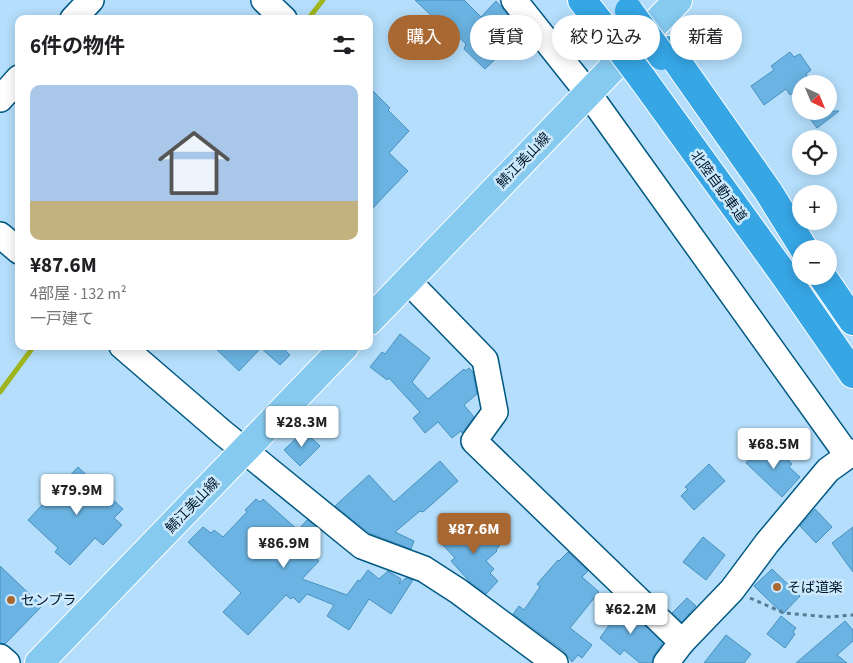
<!DOCTYPE html>
<html lang="ja">
<meta charset="utf-8">
<style>
:root{--surface:#fff;--page:#f6f6f6;--text:#202124;--muted:#757577;--line:#e0e0e0;--accent:#a96831}
body{margin:0;font-family:"Source Sans 3","Noto Sans JP",sans-serif;background:var(--page);color:var(--text);height:100vh;display:flex;flex-direction:column;font-size:19px;white-space:nowrap}
*{box-sizing:border-box;margin:0}
p{font-size:16px;color:var(--muted)}
.icon{flex:none;width:28px;height:28px;fill:none;stroke:currentColor;stroke-width:2;stroke-linecap:round;stroke-linejoin:round}
.map{position:relative;flex:1;overflow:hidden}
.panel{position:absolute;left:15px;top:15px;width:358px;height:335px;display:flex;flex-direction:column;background:var(--surface);border-radius:10px;box-shadow:0 2px 12px #0003}
.panel>*{flex:none}
.guide{position:absolute;left:388px;top:15px;width:390px;height:45px;display:flex;gap:10px}
.needle{width:32px;rotate:136deg}
.fabs{position:absolute;left:792px;top:75px;display:grid;gap:10px}
.fabs a{display:grid;place-items:center;width:45px;height:45px;border-radius:50%;background:var(--surface);box-shadow:0 2px 12px #0003;font-size:25px}
.price{position:absolute;translate:-50% -42px;padding:0 11px;border-radius:5px;background:#fff;color:#222;font-size:16px;line-height:32px;filter:drop-shadow(0 1px 2px #0008)}
.price::after{content:'';position:absolute;left:50%;top:30px;width:15px;height:11px;margin-left:-8px;background:inherit;clip-path:polygon(0 0,100% 0,50% 100%)}
.price.on{background:var(--accent);color:#fff}
ul{padding:0;list-style:none}
li{display:grid;align-content:center;gap:10px;height:265px;padding:0 15px}
li+li{border-top:1px solid var(--line)}
li span{display:grid;place-items:center;height:155px;border-radius:10px;color:#555}
li>.icon{margin-inline-start:auto}
span .icon{width:90px;height:90px;fill:#fffc;stroke-width:1}
li b{font-size:21px}
h2{display:flex;justify-content:space-between;align-items:center;height:60px;padding:0 15px;font-size:21px}
.chip{padding:0 18px;border-radius:22px;background:var(--surface);box-shadow:0 2px 12px #0003;font-size:18px;line-height:45px}
.chip.on{background:var(--accent);color:#fff}
.map>svg:first-child{display:block}
.lines{fill:none;stroke-linecap:round;stroke-linejoin:round}
.stream{stroke:#9eb51e;stroke-width:5}
.building{fill:#6ab3e2;stroke:#4891be}
.minor-casing{stroke:#005983;stroke-width:28}
.major-casing{stroke:#fff;stroke-width:30}
.highway-casing{stroke:#fff;stroke-width:30}
.path{stroke:#597a91;stroke-width:3;stroke-dasharray:4 4;stroke-linecap:butt}
.minor{stroke:#fff;stroke-width:25}
.major{stroke:#86caef;stroke-width:28}
.highway{stroke:#36a6e5;stroke-width:28}
.highway-bridge-casing{stroke:#fff;stroke-width:30;stroke-linecap:butt}
.highway-bridge{stroke:#36a6e5;stroke-width:28}
.poi-dot{fill:#a96831;stroke:#cde9fd;stroke-width:2}
.labels{text-anchor:middle;stroke-width:5;stroke-linejoin:round;paint-order:stroke}
.street-label{font-size:14px;fill:#00192a;stroke:#cde9fd}
.poi-label{font-size:14px;fill:#00192a;stroke:#cde9fd;text-anchor:start}
</style>
<div class="map">
<svg width="853" height="663" viewBox="0 0 853 663">
<rect width="100%" height="100%" fill="#b4defb"/>
<g class="lines">
<g class="stream">
<polyline points="308,19 323,0"/>
<polyline points="0,392 34,346"/>
</g>
</g>
<g class="building">
<polygon points="415,0 464,0 481,17 496,1 513,21 504,30 508,34 504,39 510,45 485,69 464,49 466,44 438,18 436,20"/>
<polygon points="790,52 794,57 800,54 811,70 806,74 810,81 806,84 801,84 801,87 790,95 786,89 764,105 751,86 774,70 771,66"/>
<polygon points="369,87 390,108 388,110 409,131 389,153 408,171 369,212"/>
<polygon points="804,111 839,111 817,128"/>
<polygon points="400,334 430,358 412,382 428,399 464,369 465,371 469,368 473,372 477,394 464,405 474,417 462,433 461,431 452,438 438,422 425,433 413,418 420,412 389,378 387,380 370,367 382,352 385,354"/>
<polygon points="213,346 281,346 290,355 280,365 261,348 239,371"/>
<polygon points="304,431 320,446 300,466 284,450"/>
<polygon points="763,444 776,455 779,451 792,464 789,467 800,477 782,497 746,463"/>
<polygon points="440,461 458,481 423,512 420,511 395,532 414,541 411,549 369,533 335,506 369,475 394,502"/>
<polygon points="709,464 725,481 694,510 681,496 688,489 685,487"/>
<polygon points="78,467 123,509 114,518 122,525 103,545 95,538 70,565 55,552 58,548 28,520"/>
<polygon points="256,499 260,502 263,499 298,530 307,520 318,528 311,534 320,542 310,552 319,561 302,579 347,595 358,580 360,581 368,570 379,579 388,571 401,579 399,584 406,578 413,580 391,614 369,599 349,630 327,616 334,605 307,594 299,603 293,597 291,599 286,595 248,635 223,612 241,593 188,542 203,527 211,533 214,530 223,537 247,512 245,510"/>
<polygon points="815,509 832,527 816,543 800,526"/>
<polygon points="477,520 500,545 496,550 497,551 486,561 494,569 490,573 498,581 486,594 470,582 451,561 455,558 442,544 456,531 458,534 460,532 462,534"/>
<polygon points="853,527 853,572 832,543"/>
<polygon points="703,537 725,555 706,580 683,562"/>
<polygon points="568,552 588,571 582,577 599,592 570,628 592,645 582,658 578,655 572,662 564,651 513,614 519,606 524,610 540,587 537,584 558,560 559,561"/>
<polygon points="0,566 42,606 5,644 0,643"/>
<polygon points="772,569 800,596 783,614 754,586"/>
<polygon points="616,598 663,643 654,655 652,663 640,663 624,650 620,655 600,638 617,614 609,607"/>
<polygon points="687,598 696,606 682,622 672,613"/>
<polygon points="781,616 796,628 793,632 795,634 785,648 767,634"/>
<polygon points="845,621 853,630 853,641 837,655 847,663 796,663"/>
<polygon points="726,635 751,654 744,663 704,663"/>
</g>
<g class="lines">
<g class="minor-casing">
<g id="minor">
<polyline points="264,0 284,19"/>
<polyline points="514,0 588,93 848,456"/>
<polyline points="73,19 91,0"/>
<polyline points="0,99 19,78"/>
<polyline points="0,235 19,251"/>
<polyline points="408,281 485,360 495,412 474,441 682,642"/>
<polyline points="122,346 223,433 362,546 424,569 458,591 555,663"/>
<polyline points="0,657 7,663"/>
<polyline points="666,663 682,642 732,590 767,543 828,470 853,452"/>
</g>
</g>
<g class="major-casing">
<g id="major">
<polyline points="369,321 678,0"/>
<polyline points="39,663 345,346"/>
</g>
</g>
<g class="highway-casing">
<g id="highway">
<polyline points="582,0 608,33"/>
<polyline points="669,50 768,191 804,249"/>
<polyline points="642,78 785,276 853,374"/>
<polyline points="822,276 853,321"/>
</g>
</g>
<polyline class="path" points="750,598 784,613 829,617 853,615"/>
<use href="#minor" class="minor"/>
<use href="#major" class="major"/>
<use href="#highway" class="highway"/>
<g class="highway-bridge-casing">
<g id="highway-bridge">
<polyline points="629,11 662,56"/>
<polyline points="608,33 642,78"/>
</g>
</g>
<use href="#highway-bridge" class="highway-bridge"/>
</g>
<g class="poi-dot">
<circle cx="777" cy="587" r="5"/>
<circle cx="11" cy="600" r="5"/>
</g>
<g class="labels">
<g class="street-label">
<text transform="translate(523 160) rotate(-46)" y="5">鯖江美山線</text>
<text transform="translate(719 186) rotate(54)" y="5">北陸自動車道</text>
<text transform="translate(192 505) rotate(-46)" y="5">鯖江美山線</text>
</g>
<g class="poi-label">
<text x="787" y="592">そば道楽</text>
<text x="21" y="605">センプラ</text>
</g>
</g>
</svg>
<div class="fabs">
<a><svg class="needle" viewBox="-14 -14 28 28"><path d="M0-13l5 13h-10z" fill="#e53935"/><path d="M0 13l5-13h-10z" fill="#757577"/></svg></a>
<a><svg class="icon" aria-label="locate" viewBox="0 0 24 24"><circle cx="12" cy="12" r="6"/><path d="M12 2v4M12 18v4M2 12h4M18 12h4"/></svg></a>
<a>+</a>
<a>−</a>
</div>
<b class="price" style="left:302px;top:448px">¥28.3M</b>
<b class="price" style="left:774px;top:470px">¥68.5M</b>
<b class="price" style="left:77px;top:516px">¥79.9M</b>
<b class="price on" style="left:474px;top:555px">¥87.6M</b>
<b class="price" style="left:284px;top:569px">¥86.9M</b>
<b class="price" style="left:631px;top:635px">¥62.2M</b>
<div class="guide">
<a class="chip on">購入</a>
<a class="chip">賃貸</a>
<a class="chip">絞り込み</a>
<a class="chip">新着</a>
</div>
<section class="panel">
<h2>6件の物件<svg class="icon" aria-label="filters" viewBox="0 0 24 24"><path d="M4 7h16M4 17h16"/><circle cx="9" cy="7" r="2"/><circle cx="15" cy="17" r="2"/></svg></h2>
<ul>
<li><span style="background:linear-gradient(#a9c7e8 75%,#c2b280 0)"><svg class="icon" aria-label="home" viewBox="0 0 24 24"><path d="M3 11l9-7 9 7M6 9v11h12V9"/></svg></span><div><b>¥87.6M</b><p>4部屋 · 132 m²</p><p>一戸建て</p></div></li>
</ul>
</section>
</div>
